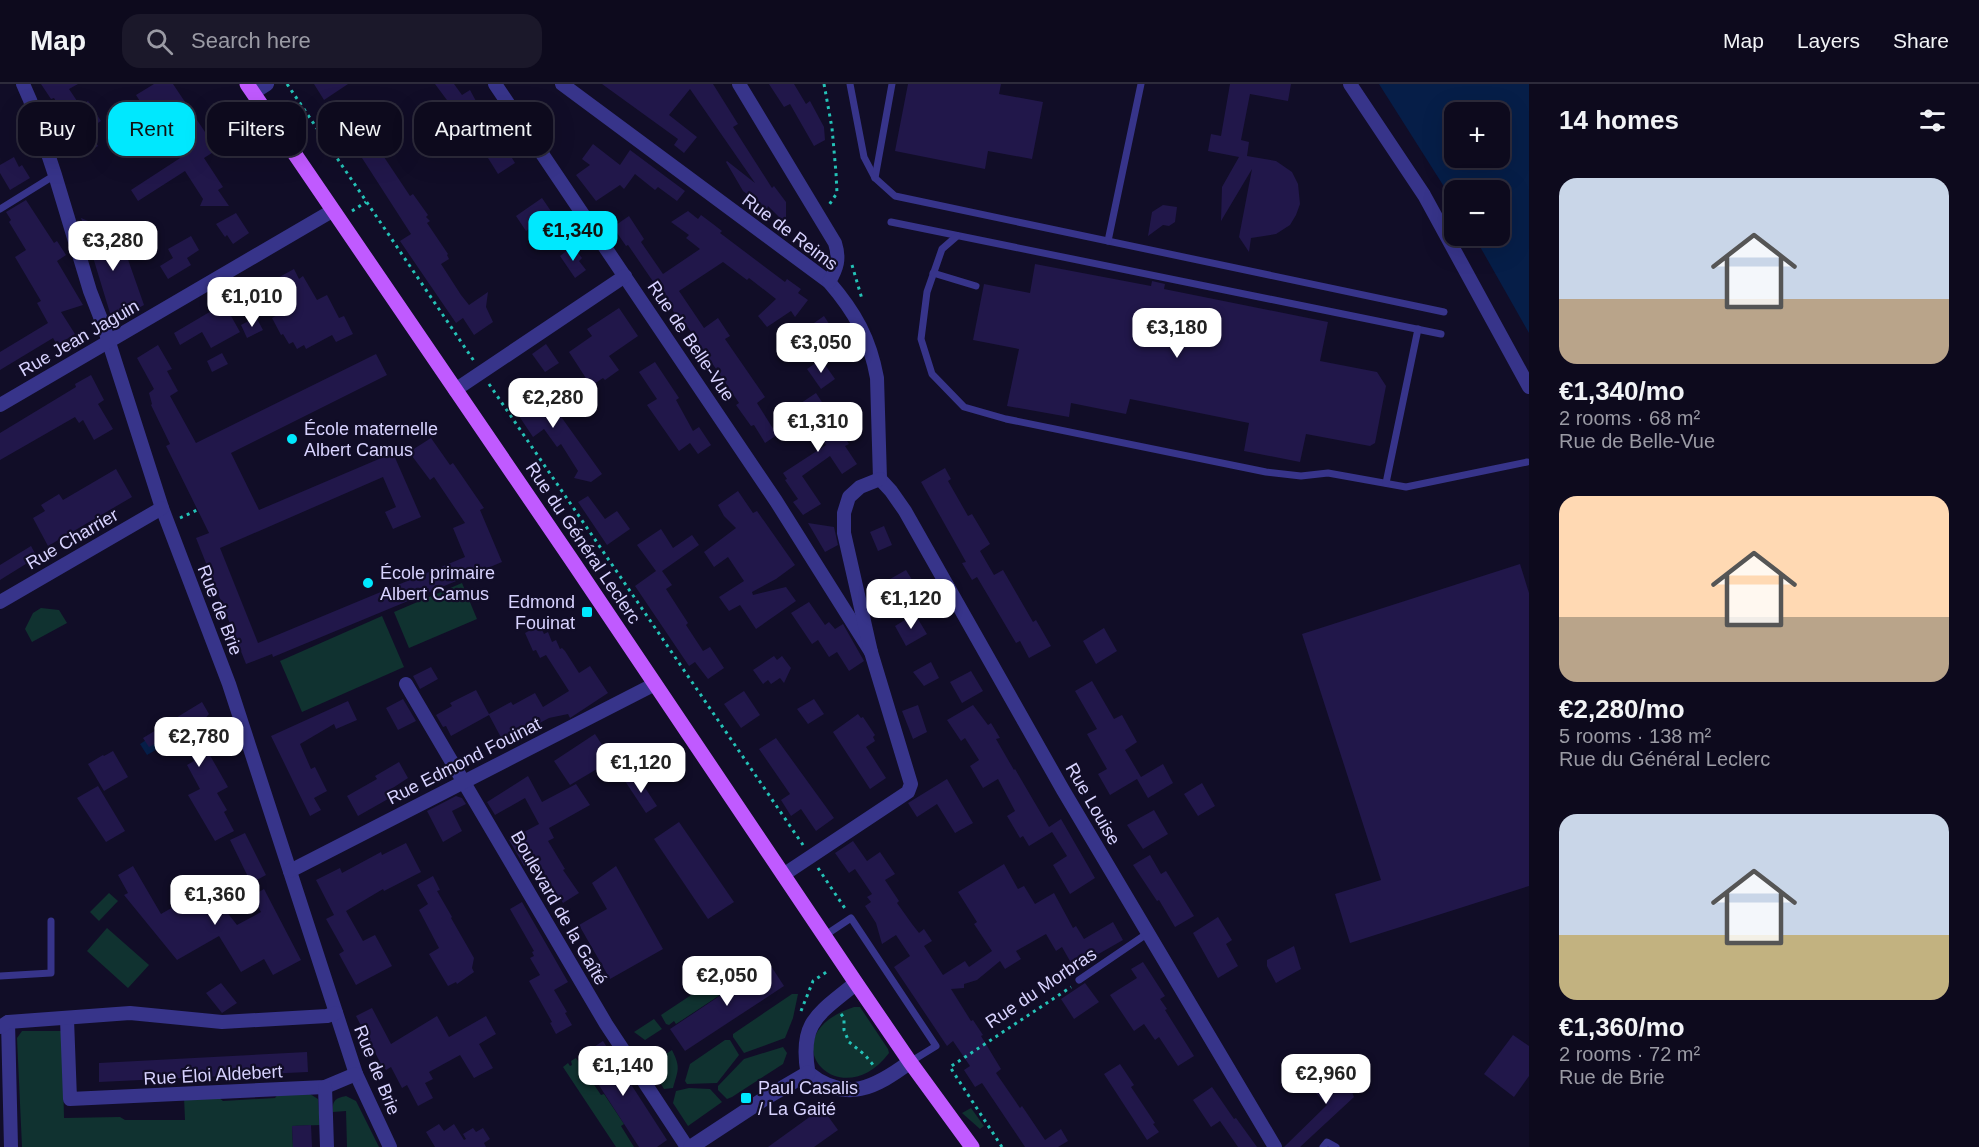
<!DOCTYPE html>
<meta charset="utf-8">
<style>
:root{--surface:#0d0a1d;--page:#1b182a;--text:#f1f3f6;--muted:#9a9aa4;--line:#2d2b3b;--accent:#00e8fe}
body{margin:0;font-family:Arial,sans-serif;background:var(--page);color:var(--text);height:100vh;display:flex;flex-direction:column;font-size:22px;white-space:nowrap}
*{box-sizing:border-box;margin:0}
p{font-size:20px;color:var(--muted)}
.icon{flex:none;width:33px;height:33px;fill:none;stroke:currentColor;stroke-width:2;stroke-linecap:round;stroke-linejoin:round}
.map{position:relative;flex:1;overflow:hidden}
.side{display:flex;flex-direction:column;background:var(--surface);width:450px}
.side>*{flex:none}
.banner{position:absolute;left:18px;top:18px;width:570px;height:54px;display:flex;gap:12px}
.fabs{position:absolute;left:1444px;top:18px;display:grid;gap:12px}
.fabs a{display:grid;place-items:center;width:66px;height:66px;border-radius:12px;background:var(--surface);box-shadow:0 6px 24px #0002,0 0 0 2px var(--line);font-size:30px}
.price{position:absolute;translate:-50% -51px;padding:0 14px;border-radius:12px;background:#fff;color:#222;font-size:20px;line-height:39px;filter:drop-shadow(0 2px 3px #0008)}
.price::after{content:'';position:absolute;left:50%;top:36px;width:18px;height:14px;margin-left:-9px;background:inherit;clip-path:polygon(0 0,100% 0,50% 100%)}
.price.current{background:var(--accent);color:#111}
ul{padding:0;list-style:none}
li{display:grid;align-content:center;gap:12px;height:318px;padding:0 30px}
li span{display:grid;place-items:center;height:186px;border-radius:18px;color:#555}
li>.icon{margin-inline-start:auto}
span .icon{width:108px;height:108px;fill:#fffc;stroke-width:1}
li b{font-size:26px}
h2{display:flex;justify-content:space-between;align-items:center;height:72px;padding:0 30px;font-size:26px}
.tag{padding:0 21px;border-radius:18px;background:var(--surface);box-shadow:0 6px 24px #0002,0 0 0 2px var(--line);font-size:21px;line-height:54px}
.tag.current{background:var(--accent);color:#111}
header{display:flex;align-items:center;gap:36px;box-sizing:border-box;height:84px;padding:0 30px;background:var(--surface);border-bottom:2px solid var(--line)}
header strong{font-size:28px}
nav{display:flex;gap:33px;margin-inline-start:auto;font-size:21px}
.search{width:420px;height:54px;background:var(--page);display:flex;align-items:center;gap:15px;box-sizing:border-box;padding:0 21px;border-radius:18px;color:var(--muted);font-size:22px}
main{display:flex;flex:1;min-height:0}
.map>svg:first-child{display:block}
.green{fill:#103230}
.water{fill:#061e48;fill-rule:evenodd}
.building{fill:#21174a}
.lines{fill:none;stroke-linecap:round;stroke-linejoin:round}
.path{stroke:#24c2b7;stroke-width:3;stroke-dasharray:3 4.5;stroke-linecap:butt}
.service{stroke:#37348a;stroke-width:7}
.minor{stroke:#37348a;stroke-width:14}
.tertiary{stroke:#37348a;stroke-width:15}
.primary{stroke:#c05aff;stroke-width:15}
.poi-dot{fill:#00e8fe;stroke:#110d27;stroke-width:2}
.labels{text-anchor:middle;stroke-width:4.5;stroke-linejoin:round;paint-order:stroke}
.street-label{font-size:18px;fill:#d8d3ff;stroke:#110d27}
.poi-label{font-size:18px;fill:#d8d3ff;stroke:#110d27;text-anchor:start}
</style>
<header>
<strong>Map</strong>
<div class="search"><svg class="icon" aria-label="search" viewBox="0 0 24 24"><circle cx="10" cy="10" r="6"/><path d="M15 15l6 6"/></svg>Search here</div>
<nav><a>Map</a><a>Layers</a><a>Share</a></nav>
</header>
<main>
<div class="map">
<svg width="1529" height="1063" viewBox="0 0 1529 1063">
<rect width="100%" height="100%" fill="#110d27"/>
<g class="green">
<polygon points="462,499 477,535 409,564 394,528"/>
<polygon points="41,524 59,526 67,539 32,558 25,545 33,529"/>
<polygon points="382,532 404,583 302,628 280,577"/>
<polygon points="109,809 118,817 99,837 90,828"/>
<polygon points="107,844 149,881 128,904 87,867"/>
<polygon points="729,886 755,888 676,940 674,937 669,941 666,940 661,931"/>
<polygon points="792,910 798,910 793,934 785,954 744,969 733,953 733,950"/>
<path d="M854,923H860L888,965L889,969C839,1035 766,952 854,923Z"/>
<polygon points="654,935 662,945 645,956 634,948"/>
<polygon points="22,947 62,947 64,1034 120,1033 125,1036 185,1036 184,1013 218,1013 223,1017 275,1014 279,1009 291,1011 310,1010 318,1015 320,1041 292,1042 293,1063 22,1063 17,954"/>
<polygon points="725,956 730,956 739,971 717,999 687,1000 685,997 690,980"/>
<polygon points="783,963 787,969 783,980 732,1013 727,1015 718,1006 718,1002 744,975"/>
<path d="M672,966C681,984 678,986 673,1004L664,1005L648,979L656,974L658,975Z"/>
<polygon points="576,974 601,1011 604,1010 624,1040 621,1042 634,1063 616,1063 563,983 568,979 570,982 572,981 571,977"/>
<polygon points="689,1004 710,1005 722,1018 688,1042 673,1019 676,1007"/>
<path d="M346,1012L356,1017L379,1063H347L346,1027L333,1028C332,1016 336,1014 346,1012Z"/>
<polygon points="971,1024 984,1042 980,1045 962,1029"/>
</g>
<g class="water">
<path d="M1379,0H1529V249L1474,152H1500V106H1455V120ZM1455,28H1500V74H1455Z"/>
<polygon points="160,647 168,659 147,671 140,660"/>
</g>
<g class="building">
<polygon points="41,0 78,0 69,5 77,17 62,27 54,14 51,15"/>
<polygon points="154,0 173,0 209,54 226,43 234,55 204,74 223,103 218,106 229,122 200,122 203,115 185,87 138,117 131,106 194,65 165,21 149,31 136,11"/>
<polygon points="314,0 348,0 324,16"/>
<polygon points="435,0 454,0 462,11 470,6 484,32 467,43"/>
<polygon points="602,0 713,0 738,40 733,43 772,104 774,102 786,118 786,140 768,122 767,125 743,107 726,78 727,77 755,99 690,5 669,31 697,53 684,69 674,61 678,55"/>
<polygon points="769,0 794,0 806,20 810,17 824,43 825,56 814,62 790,20 784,23"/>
<polygon points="908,0 1001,0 999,10 1043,18 1032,75 988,67 985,85 895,67"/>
<polygon points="1230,0 1291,0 1288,17 1250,10 1241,56 1249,58 1247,72 1276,77 1292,88 1298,100 1300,120 1296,131 1290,141 1276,150 1251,154 1249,168 1239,153 1252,85 1221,137 1222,103 1239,73 1208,67 1211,50 1221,52"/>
<polygon points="88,17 101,37 84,48 72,28"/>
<polygon points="363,33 376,52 372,55 410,112 413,110 428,131 426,133 430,137 427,139 448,170 447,171 449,175 441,180 461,211 469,221 488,208 486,223 493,238 474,251 463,234 456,239 400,157 411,150 344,46"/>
<polygon points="88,46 98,62 80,73 70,57"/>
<polygon points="500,54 515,79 498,90 483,66"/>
<polygon points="593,60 620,81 630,66 685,107 677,117 658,103 655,106 635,90 624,105 620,101 596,117 576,91 590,81 582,75"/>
<polygon points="14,73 19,83 22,81 30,94 10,106 0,89 0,81"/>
<polygon points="542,114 557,136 557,142 548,148 540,137 526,147 516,132"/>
<polygon points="26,116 54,159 57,157 66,171 57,177 83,221 61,228 75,250 57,261 53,254 0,286 0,268 48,239 37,219 41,217 15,173 26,166 9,138 11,136 6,128"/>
<polygon points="1163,121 1177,123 1175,138 1169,142 1163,141 1148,152 1152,128"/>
<polygon points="688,127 698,135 701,131 713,140 722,147 720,149 785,198 787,195 801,205 798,209 808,216 795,233 791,227 767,243 758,232 776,215 749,194 747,196 723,178 679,207 704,244 718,234 730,252 725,255 765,313 757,319 777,351 765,359 754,341 751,342 736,321 739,319 681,233 678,234 628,161 626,162 613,143 629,132 644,155 641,158 663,190 700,165 686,154 689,151 671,138"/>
<polygon points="236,129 249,149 233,160 227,151 225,153 216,140"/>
<polygon points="81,134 105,144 110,163 117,161 121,169 125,167 144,221 122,233 110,229"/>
<polygon points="191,152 199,166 187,174 191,181 168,195 160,182 173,174 168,165"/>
<polygon points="573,162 582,174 579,177 586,186 575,194 560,172"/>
<polygon points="1035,180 1151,202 1152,197 1165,200 1164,205 1328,238 1320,277 1377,288 1386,302 1375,359 1370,362 1306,350 1300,378 1244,367 1249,339 1130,315 1126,330 1071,319 1069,333 1007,322 1019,265 973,256 984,200 1030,209"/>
<polygon points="294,185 299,195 303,192 317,216 327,211 339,234 344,232 353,250 336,258 332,251 306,265 304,261 297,265 293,258 289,260 283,250 281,251 272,234 288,225 272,197"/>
<polygon points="218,223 226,223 240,248 211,264 202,248 180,261 174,249"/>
<polygon points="619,224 638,252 609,272 619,286 605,296 603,294 591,302 569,268 592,252 587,245"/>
<polygon points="824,232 837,252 817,265 804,246"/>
<polygon points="256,233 263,246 247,254 241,241"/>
<polygon points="546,260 559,279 545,288 532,270"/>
<polygon points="158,261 172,285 167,287 178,307 170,312 196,359 376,270 387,291 231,369 259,426 393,369 421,433 393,445 385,428 396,423 383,393 220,464 258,559 465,473 453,444 465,439 434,393 430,396 409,368 431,354 450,381 453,379 484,424 480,426 502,478 273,573 272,570 246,580 196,454 209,449 166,362 170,360 151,321 152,320 149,309 154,305 137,274"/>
<polygon points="222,269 228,280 212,288 207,277"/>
<polygon points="821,275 835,295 821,305 807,285"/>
<polygon points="655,278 679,314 676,316 693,347 699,343 711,361 698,370 690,359 679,367 647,321 657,315 639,288"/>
<polygon points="91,291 104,316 98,320 113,345 94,356 83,336 79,339 75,333 0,376 0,349 76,303 75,300"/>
<polygon points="537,299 602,390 591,398 574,394 578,387 561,360 557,363 544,345 533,353 509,317"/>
<polygon points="816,309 839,344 849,360 845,362 857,380 842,390 830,372 802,392 821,420 803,431 793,418 798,415 785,396 787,395 783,389 826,361 798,321"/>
<polygon points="945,384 951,395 948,397 968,432 972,430 990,460 980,467 994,491 1003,486 1033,538 1036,536 1051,562 1029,574 1020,557 1016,559 977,493 972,496 962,479 966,478 921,398"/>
<polygon points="116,385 132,413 48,462 33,434 45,427 41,421 59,410 63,416"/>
<polygon points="738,407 753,429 757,427 795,481 776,495 752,508 753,511 786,503 796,517 756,545 740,521 729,527 719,513 744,497 728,473 714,483 704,468 736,444 724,432 718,421"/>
<polygon points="588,412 605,435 617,427 630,445 607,461 578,418"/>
<polygon points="808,439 834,443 838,461 825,468"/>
<polygon points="884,442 892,461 878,467 870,448"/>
<polygon points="661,445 673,464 692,451 699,461 662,487 672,501 666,505 688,539 686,541 703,567 710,563 724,584 708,595 695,578 689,582 635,502 656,487 637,461"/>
<polygon points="31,462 37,473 0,496 0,481"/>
<polygon points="1520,480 1529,509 1529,802 1350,859 1335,810 1381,796 1302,550"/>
<polygon points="906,486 914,499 908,502 913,510 895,520 883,499"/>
<polygon points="809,518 825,541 829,538 835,545 843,540 864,577 849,587 837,568 829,573 818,556 812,560 791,529"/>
<polygon points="915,530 927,550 906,562 895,542"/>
<polygon points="540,541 544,550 548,548 552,558 556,556 560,565 562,564 565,567 579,589 590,582 608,609 570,634 568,630 549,634 519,650 521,652 507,659 504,659 489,631 451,652 446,642 443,643 436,631 452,622 450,619 476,606 489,630 511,618 513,621 535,609 543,623 569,607 546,571 540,574 536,566 533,567 525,549"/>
<polygon points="1104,544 1117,567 1096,580 1083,557"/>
<polygon points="774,572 777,576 782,572 791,584 784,599 780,594 771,600 768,596 763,600 753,586"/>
<polygon points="931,578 939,594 924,602 913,588"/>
<polygon points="431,583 438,595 420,605 413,592"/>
<polygon points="971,587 983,607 962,619 950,598"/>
<polygon points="1092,597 1114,635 1122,631 1137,658 1125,666 1141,693 1163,680 1173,699 1148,714 1137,695 1110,711 1098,690 1107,685 1087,650 1097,645 1075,607"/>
<polygon points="744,607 760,631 741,644 724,620"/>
<polygon points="403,615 416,637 398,646 386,624"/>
<polygon points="814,615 824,630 808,640 797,625"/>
<polygon points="348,617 357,636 336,645 334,640 300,660 311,685 315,683 327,707 314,714 321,726 310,732 271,652"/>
<polygon points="202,618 209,630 202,638 212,654 203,659 228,703 217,709 227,726 224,728 234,747 215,757 188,711 200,705 187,681 194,677 177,648 149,663 143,654"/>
<polygon points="918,621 927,648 913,655 902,627"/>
<polygon points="973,621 988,641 991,639 1000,654 996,655 1007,674 1014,686 1015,685 1049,743 1061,735 1095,794 1070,810 1053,781 1067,772 1052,748 1029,762 1023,752 1020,754 1007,732 1015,727 998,695 983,704 970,682 979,676 965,654 961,657 947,636"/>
<polygon points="858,630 861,634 863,633 875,651 873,653 875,657 866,663 886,694 870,705 833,648"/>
<polygon points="595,650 612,676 570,701 554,677"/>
<polygon points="776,654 834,734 816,747 801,725 791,732 781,716 790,710 759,665"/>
<polygon points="113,667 128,693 104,707 88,680 103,671 104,672"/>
<polygon points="399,678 408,694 385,709 388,715 358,732 347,712 377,695 375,692"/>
<polygon points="636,690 657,722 646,729 625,697"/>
<polygon points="528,692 542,718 576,700 590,721 549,744 554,754 548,757 565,785 563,786 579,809 563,819 538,780 537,781 534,776 524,782 509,756 539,740 525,714 495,731 487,718"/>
<polygon points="947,695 973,739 955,749 937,720 917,733 908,719"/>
<polygon points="1202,699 1215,722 1198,732 1184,710"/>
<polygon points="98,702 125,747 106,758 77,714"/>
<polygon points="456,712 462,714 466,720 452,727 462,747 443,758 427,727"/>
<polygon points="1154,726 1168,750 1143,765 1127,741"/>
<polygon points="679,738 734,818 708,835 654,755"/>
<polygon points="245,749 266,791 251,799 230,756"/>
<polygon points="853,757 867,777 880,768 895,790 885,796 899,817 897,819 912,840 919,849 924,845 932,857 924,862 943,891 965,877 969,883 992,867 974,840 977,838 958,808 1004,780 1018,805 1024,802 1035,820 1054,809 1073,844 1076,842 1084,855 1113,838 1123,856 1074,884 1062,863 1056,867 1046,850 1016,867 1021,875 1005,885 1000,877 977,896 964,900 964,904 951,905 971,937 973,936 983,951 981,952 1001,985 996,989 1020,1024 1022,1022 1045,1056 1061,1045 1068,1057 1058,1063 1025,1063 982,999 975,1003 964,986 970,982 953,957 947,962 894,883 910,872 896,851 882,860 876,839 865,822 871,818 867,813 872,810 855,785 849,789 835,769"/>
<polygon points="406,759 421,788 384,807 383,805 346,827 363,857 375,851 392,882 356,901 339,870 344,867 326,835 334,831 316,796 340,784 342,789 381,768 382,771"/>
<polygon points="1150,771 1161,790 1166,787 1194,832 1175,843 1159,816 1157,817 1133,781"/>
<polygon points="133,782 161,830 215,799 226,827 237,841 261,828 252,812 264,805 301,876 273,891 264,875 241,888 219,852 177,876 124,811 128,809 118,791"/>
<polygon points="616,782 663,865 610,895 579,841 607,825 592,799"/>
<polygon points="433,792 440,806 437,807 452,833 451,834 474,874 472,884 474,888 457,900 456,898 448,902 429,870 439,864 419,826 428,820 417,801"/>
<polygon points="522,818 568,898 554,906 567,928 565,929 572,941 556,950 550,939 552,938 529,897 540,891 530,874 534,872 532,868 534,867 510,825"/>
<polygon points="1218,833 1232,856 1226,860 1238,882 1218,894 1193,849"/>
<polygon points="1294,862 1301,885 1276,899 1267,882 1267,876"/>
<polygon points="1143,878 1165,912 1160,915 1167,925 1165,926 1194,972 1178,982 1159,953 1155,956 1144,940 1134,947 1110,911 1137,894 1131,885"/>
<polygon points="769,879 784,902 685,967 670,945"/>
<polygon points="221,899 237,919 222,929 206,909"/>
<polygon points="1085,899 1099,918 1074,935 1061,915"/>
<polygon points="372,924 391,960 437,932 449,953 486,932 496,950 479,960 493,984 474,994 460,971 429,988 433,995 425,999 433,1014 418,1022 407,1001 402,1004 391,983 386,986 381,980 356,932"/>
<polygon points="1513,951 1529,962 1529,992 1514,1013 1484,990"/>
<polygon points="603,957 667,1056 657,1063 639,1063 580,972"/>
<polygon points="307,968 308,988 99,998 99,979"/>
<polygon points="1120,980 1134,1001 1131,1003 1155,1039 1153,1040 1159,1048 1147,1056 1104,990"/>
<polygon points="1341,980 1354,1013 1300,1063 1284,1063 1327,1021 1313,1006"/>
<polygon points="1212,1003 1234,1035 1236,1034 1257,1063 1238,1063 1220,1037 1211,1043 1193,1016"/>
<polygon points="822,1024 838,1046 814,1063 768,1063"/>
<polygon points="439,1040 444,1047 454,1040 464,1056 466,1055 463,1050 473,1044 476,1048 483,1044 490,1055 484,1059 486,1063 435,1063 426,1048"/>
<polygon points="311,1041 312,1063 293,1063 292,1042"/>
</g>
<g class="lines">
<g class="path">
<polyline points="287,0 474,277"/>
<polyline points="824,0 832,44 836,89 837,109 829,121"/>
<polyline points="352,127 366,118"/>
<polyline points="852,181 862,215"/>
<polyline points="489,300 803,761"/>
<polyline points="180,434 197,426"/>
<polyline points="818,784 846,826"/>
<polyline points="801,927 813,897 828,887"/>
<polyline points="841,930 844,934 844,946 849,958 865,971 874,982"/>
<polyline points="1002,1063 950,983 1071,903"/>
</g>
<g class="service">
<polyline points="850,0 864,73 875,94 895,112 1444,228"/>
<polyline points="875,94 892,0"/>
<polyline points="0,125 55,91"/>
<polyline points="891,138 1441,250"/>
<polyline points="957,152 942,165 927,208 921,255 932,290 964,323 1006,335 1266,388 1301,392 1328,389 1406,403 1527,378"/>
<polyline points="1108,157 1141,0"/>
<polyline points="933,189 976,202"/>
<polyline points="1386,399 1418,245"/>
<polyline points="824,852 851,834 936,962 910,978"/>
<polyline points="0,892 51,889 51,837"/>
<polyline points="1079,896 1148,849"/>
<polyline points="1323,1063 1327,1058 1336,1063"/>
</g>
<g class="minor">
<polyline points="23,0 30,16 55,91 90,207 104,243 162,424 229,600 356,990 390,1063"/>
<polyline points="495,0 776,417 871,568"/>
<path d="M562,0L829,198C855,228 870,255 877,294L880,395"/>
<path d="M739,0L835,159C840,175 837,184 829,198"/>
<polyline points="1350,0 1424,111 1529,303"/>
<polyline points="253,9 267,0"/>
<polyline points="455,306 625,192"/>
<polyline points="0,321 332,127"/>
<polyline points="880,395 891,407 905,427 1063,706 1275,1063"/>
<polyline points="0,518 162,424"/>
<polyline points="406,600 606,940 687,1063"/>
<polyline points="290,787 655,600"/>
<polyline points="783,791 908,708 911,700 871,568 844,449 844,429 849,413 860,403 880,395"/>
<polyline points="67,935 70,1015 325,1003 356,990"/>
<polyline points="8,938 11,1063"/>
<polyline points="0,943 8,938 130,929 222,938 327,932 336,929"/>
<polyline points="325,1003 327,1063"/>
</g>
<g class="tertiary">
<path d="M856,899C819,930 799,937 808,989C846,1020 876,1003 910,978"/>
<polyline points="691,1063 767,1013 808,989"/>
</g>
<polyline class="primary" points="247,0 573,478 856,899 910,978 972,1063"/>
</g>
<g class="poi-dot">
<circle cx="292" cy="355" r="6"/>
<circle cx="368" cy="499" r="6"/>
<rect x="581" y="522" width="12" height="12" rx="3"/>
<rect x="740" y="1008" width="12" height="12" rx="3"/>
</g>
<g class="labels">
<g class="street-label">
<text transform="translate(790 148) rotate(37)" y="6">Rue de Reims</text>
<text transform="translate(79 254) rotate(-30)" y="6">Rue Jean Jaguin</text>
<text transform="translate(691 257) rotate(56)" y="6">Rue de Belle-Vue</text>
<text transform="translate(72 455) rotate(-30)" y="6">Rue Charrier</text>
<text transform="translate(583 459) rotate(56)" y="6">Rue du Général Leclerc</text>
<text transform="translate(220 526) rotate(69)" y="6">Rue de Brie</text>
<text transform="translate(464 677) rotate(-27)" y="6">Rue Edmond Fouinat</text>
<text transform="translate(1093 720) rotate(60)" y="6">Rue Louise</text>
<text transform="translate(559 824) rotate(60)" y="6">Boulevard de la Gaîté</text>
<text transform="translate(1041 904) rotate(-34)" y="6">Rue du Morbras</text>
<text transform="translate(377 986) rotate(68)" y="6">Rue de Brie</text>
<text transform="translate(213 991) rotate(-3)" y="6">Rue Éloi Aldebert</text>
</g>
<g class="poi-label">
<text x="304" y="351">École maternelle<tspan x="304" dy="21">Albert Camus</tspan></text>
<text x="380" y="495">École primaire<tspan x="380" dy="21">Albert Camus</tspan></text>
<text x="575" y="524" text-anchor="end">Edmond<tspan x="575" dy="21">Fouinat</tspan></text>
<text x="758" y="1010">Paul Casalis<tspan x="758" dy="21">/ La Gaité</tspan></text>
</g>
</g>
</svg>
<div class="fabs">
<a>+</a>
<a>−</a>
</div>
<b class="price current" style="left:573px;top:178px">€1,340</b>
<b class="price" style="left:113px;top:188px">€3,280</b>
<b class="price" style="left:252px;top:244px">€1,010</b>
<b class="price" style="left:1177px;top:275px">€3,180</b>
<b class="price" style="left:821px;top:290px">€3,050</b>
<b class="price" style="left:553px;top:345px">€2,280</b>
<b class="price" style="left:818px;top:369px">€1,310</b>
<b class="price" style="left:911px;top:546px">€1,120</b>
<b class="price" style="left:199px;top:684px">€2,780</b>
<b class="price" style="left:641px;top:710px">€1,120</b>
<b class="price" style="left:215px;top:842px">€1,360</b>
<b class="price" style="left:727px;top:923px">€2,050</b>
<b class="price" style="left:623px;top:1013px">€1,140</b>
<b class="price" style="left:1326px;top:1021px">€2,960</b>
<div class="banner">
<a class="tag">Buy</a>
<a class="tag current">Rent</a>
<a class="tag">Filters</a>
<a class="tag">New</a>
<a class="tag">Apartment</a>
</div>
</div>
<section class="side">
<h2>14 homes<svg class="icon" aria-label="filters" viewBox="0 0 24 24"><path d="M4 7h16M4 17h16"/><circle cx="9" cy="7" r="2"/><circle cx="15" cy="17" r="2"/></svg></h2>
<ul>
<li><span style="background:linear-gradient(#c9d6e8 65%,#b9a48a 0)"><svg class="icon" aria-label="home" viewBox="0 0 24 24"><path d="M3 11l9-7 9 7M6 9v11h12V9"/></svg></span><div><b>€1,340/mo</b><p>2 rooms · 68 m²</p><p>Rue de Belle-Vue</p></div></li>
<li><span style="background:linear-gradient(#ffd9b3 65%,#b9a48a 0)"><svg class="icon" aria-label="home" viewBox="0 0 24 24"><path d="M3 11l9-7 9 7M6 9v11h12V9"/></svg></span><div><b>€2,280/mo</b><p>5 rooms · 138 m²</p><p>Rue du Général Leclerc</p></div></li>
<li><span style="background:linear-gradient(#c9d6e8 65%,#c2b280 0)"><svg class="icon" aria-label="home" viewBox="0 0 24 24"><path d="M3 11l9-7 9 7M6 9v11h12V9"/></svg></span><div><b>€1,360/mo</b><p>2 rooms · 72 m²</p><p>Rue de Brie</p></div></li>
</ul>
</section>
</main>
